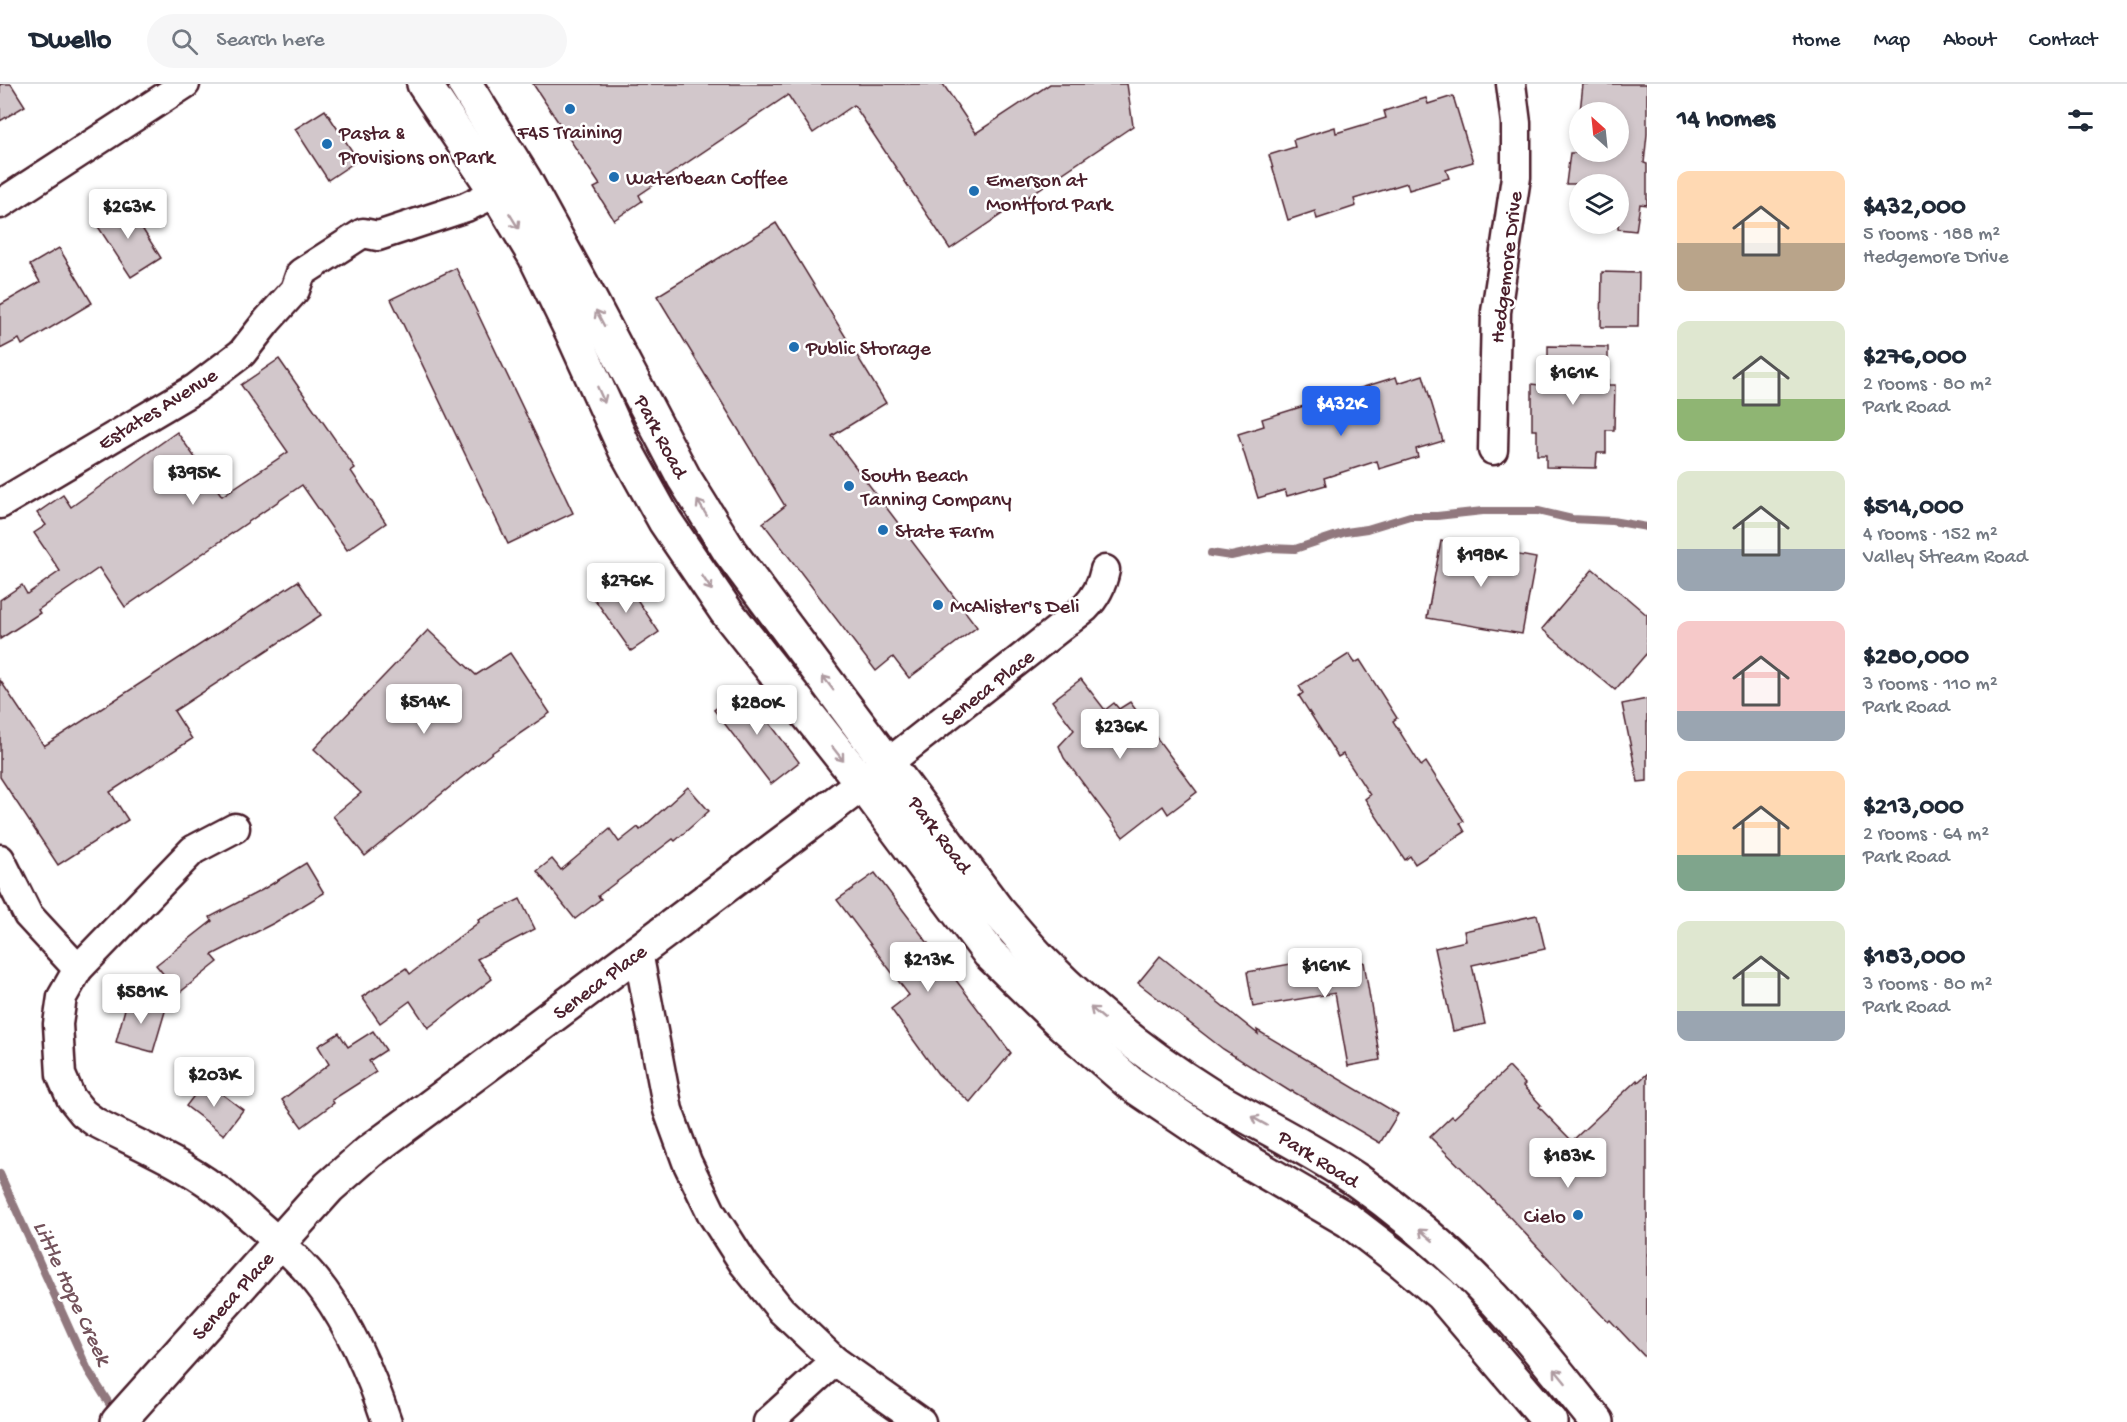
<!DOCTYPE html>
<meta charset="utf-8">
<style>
:root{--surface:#fff;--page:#f6f6f7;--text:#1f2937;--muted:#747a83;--line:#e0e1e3;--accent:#2563eb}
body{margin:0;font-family:"Gochi Hand",sans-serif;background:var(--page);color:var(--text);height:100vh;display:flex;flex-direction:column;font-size:22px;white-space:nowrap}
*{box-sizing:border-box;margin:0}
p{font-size:20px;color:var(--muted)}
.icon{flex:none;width:33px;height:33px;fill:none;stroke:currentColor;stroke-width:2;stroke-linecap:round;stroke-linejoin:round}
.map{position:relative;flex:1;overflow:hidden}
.sheet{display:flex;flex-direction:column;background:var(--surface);width:480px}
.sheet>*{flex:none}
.needle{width:39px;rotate:333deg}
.controls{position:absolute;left:1569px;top:18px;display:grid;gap:12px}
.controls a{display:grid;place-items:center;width:60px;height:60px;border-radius:50%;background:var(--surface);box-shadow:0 3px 9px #0003;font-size:30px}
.price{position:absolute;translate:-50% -51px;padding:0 14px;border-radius:6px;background:#fff;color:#222;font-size:20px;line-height:39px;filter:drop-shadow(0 2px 3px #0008)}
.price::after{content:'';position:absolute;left:50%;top:36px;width:18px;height:14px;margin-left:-9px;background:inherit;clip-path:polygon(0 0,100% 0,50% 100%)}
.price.on{background:var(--accent);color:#fff}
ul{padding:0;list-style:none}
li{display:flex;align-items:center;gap:18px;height:150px;padding:0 30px}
li span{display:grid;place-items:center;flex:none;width:168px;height:120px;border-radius:12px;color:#555}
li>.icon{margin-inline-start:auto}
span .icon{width:72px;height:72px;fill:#fffc;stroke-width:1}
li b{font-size:26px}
h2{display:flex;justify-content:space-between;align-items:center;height:72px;padding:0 30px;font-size:26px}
header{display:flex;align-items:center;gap:36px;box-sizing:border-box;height:84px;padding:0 30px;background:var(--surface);border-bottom:2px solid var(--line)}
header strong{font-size:28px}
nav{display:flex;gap:33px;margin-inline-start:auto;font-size:21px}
.search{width:420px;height:54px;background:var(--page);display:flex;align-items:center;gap:15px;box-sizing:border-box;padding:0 21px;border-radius:33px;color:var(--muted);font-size:22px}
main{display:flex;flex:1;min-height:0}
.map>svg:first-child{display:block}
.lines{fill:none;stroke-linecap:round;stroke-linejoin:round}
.stream{stroke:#91787e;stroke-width:8}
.building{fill:#d2c7cb;stroke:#4a1f2b;stroke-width:1.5}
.street-casing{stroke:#4a1f2b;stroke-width:33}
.secondary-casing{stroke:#4a1f2b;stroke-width:38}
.street{stroke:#fff;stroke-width:28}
.secondary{stroke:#fff;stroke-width:33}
.oneway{stroke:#ae9aa0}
.poi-dot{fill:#1f6fb2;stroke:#fff;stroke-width:2}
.labels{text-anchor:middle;stroke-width:5;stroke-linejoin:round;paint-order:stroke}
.poi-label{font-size:21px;fill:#4a1f2b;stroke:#fff;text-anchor:start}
.street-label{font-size:21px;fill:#4a1f2b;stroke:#fff}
.water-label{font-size:22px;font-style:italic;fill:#74535c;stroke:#fff}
</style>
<header>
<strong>Dwello</strong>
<div class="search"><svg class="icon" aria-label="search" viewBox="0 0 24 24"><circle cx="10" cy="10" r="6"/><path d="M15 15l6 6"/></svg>Search here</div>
<nav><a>Home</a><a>Map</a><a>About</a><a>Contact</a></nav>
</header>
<main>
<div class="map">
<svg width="1647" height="1338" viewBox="0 0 1647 1338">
<rect width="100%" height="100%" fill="#fff"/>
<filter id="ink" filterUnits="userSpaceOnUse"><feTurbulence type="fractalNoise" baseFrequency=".0167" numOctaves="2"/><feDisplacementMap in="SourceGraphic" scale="12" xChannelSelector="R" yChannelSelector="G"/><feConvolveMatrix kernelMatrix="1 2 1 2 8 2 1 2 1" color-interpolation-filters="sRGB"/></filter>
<g filter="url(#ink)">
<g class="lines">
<g class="stream">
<polyline points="1211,469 1231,472 1268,464 1295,465 1346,448 1367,445 1410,432 1437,432 1483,427 1538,427 1572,435 1612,437 1647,443"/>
<polyline points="0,1090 88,1286 115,1329"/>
</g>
</g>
<g class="building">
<polygon points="0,0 11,0 25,22 0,37"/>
<polygon points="533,0 943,0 976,49 1050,0 1127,0 1133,42 950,165 854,21 813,49 788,11 639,111 642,117 614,136 594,104 600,101"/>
<polygon points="1583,0 1647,0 1647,50 1644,79 1647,80 1647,121 1640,120 1636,147 1618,145 1618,100 1566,100 1570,69 1618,68 1618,28 1580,28"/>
<polygon points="1453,12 1473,78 1446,86 1449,94 1409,106 1407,99 1354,115 1356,122 1317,135 1315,127 1288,136 1269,71 1295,63 1293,56 1335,43 1336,49 1386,34 1384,27 1426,14 1428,20"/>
<polygon points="325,26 358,76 328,96 295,45"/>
<polygon points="126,119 161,174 131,193 95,138"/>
<polygon points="776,139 886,319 832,352 977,543 909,594 893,573 876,587 763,439 785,422 657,212"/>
<polygon points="59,164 92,219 22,261 19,255 0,265 0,221 40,198 30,181"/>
<polygon points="456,184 573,429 508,460 391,215"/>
<polygon points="1602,188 1639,189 1638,243 1601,243"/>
<polygon points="1548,262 1608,263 1608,301 1615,301 1614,346 1606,346 1606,369 1597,369 1596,384 1546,383 1546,371 1537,371 1537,346 1532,346 1532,300 1539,301 1539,277 1548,277"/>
<polygon points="279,275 355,384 351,387 386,439 347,466 302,401 125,523 99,484 38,526 40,529 0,555 0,516 22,501 27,510 60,487 34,449 46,441 37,429 63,411 71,423 177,348 222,412 288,368 241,301"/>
<polygon points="1423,291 1443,357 1416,365 1418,373 1379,385 1377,377 1324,394 1326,401 1287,412 1285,406 1258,414 1238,350 1264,342 1262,335 1304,322 1306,328 1356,312 1354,306 1396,293 1398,299"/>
<polygon points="1441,457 1536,474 1522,550 1427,534"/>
<polygon points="1593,485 1647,531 1647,569 1615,606 1542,545"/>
<polygon points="622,493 659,548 631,567 593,513"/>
<polygon points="298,497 321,531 174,627 192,655 110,708 128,736 58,781 0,693 0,596 44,662"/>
<polygon points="428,546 476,591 510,569 550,629 493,668 365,772 333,732 361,709 314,665"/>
<polygon points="1349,570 1355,579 1360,576 1397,634 1393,637 1421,682 1426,678 1464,737 1460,739 1465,748 1415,780 1410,772 1405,776 1365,715 1370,711 1343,670 1338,673 1299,612 1303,609 1299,602"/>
<polygon points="1081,595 1105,626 1114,619 1119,625 1130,618 1197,708 1168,730 1163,722 1123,753 1064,674 1059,662 1074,646 1052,617"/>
<polygon points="743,604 799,678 771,700 714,626"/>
<polygon points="1647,615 1647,697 1638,698 1622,620"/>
<polygon points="688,703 709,727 675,757 673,755 598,812 601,815 575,835 537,787 552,775 561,786 610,745 619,758 638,743 640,746"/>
<polygon points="306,779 324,809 274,839 212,871 218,878 179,909 156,881 212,837 210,833 262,806"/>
<polygon points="875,789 1011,969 970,1018 938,990 891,925 909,911 837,816"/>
<polygon points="520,815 535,845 477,875 492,895 428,944 410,917 380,939 362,913 406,884 410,890 479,838 478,836"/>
<polygon points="1537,831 1545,865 1472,881 1485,940 1453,947 1435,864 1466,857 1464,847"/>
<polygon points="1160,872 1258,950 1257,946 1398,1030 1380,1059 1292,1007 1291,1008 1223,965 1138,899"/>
<polygon points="1329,873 1331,884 1364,878 1380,976 1348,982 1335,909 1253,923 1247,888"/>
<polygon points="128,914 166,924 153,968 116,958"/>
<polygon points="373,947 386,966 369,977 376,988 332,1016 334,1019 302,1043 282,1016 329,980 318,962 339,949 348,963"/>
<polygon points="1509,983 1525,1000 1523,1002 1541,1021 1539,1023 1572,1057 1637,996 1638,998 1647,990 1647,1275 1610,1236 1608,1238 1488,1110 1430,1053 1452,1032 1454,1034"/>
<polygon points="205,997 243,1026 224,1051 186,1022"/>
</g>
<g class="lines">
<g class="street-casing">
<g id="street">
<polyline points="0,120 185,0"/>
<polyline points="1493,366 1496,228 1516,93 1516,39 1511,0"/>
<polyline points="0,420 196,304 242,269 267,237 295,206 301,189 363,149 378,152 466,123 515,100"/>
<path d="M888,679L1085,524C1096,513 1102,501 1105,486"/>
<path d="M235,744L193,766L78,885L62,913L58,940L61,991L71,1014L83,1029L95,1038C135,1059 178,1077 215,1104C227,1112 238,1123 250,1133C275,1155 304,1179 324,1207C352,1246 372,1293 387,1338"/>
<polyline points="0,775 28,831 78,885"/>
<polyline points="638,868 668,1026 687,1078 712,1130 744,1180 781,1226 835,1277 921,1338"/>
<polyline points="768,1338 835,1277"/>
</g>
</g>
<g class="secondary-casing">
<g id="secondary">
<polyline points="424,0 497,109 535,172 572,248 625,365 665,437 726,527 862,699 989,869 1060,938 1130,999 1240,1073 1348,1136 1404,1179 1441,1210 1550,1338"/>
<path d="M465,0L524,95L586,208L684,394L730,468L997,826C1013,844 1028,863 1045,880C1094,930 1149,973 1208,1010C1258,1040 1310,1064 1358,1097C1414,1137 1467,1184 1513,1236C1543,1269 1569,1304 1597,1338"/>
<polyline points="118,1338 329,1103 369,1068 491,978 880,686"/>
</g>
</g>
<use href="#street" class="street"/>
<use href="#secondary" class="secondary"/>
</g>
<defs><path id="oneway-shaft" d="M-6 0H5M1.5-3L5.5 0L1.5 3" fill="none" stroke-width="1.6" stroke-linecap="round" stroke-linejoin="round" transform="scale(1.5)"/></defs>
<g class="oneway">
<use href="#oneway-shaft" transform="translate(514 137) rotate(59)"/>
<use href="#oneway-shaft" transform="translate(600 234) rotate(-118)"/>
<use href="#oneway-shaft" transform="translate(601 311) rotate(66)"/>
<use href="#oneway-shaft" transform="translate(702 424) rotate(-122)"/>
<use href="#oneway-shaft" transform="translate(707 499) rotate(56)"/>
<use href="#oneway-shaft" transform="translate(828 599) rotate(-127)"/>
<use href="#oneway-shaft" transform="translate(838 670) rotate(52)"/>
<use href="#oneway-shaft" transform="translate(1097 929) rotate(-140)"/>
<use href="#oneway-shaft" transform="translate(1259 1037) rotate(-151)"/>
<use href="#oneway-shaft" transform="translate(1426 1151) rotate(-139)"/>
<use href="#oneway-shaft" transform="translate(1560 1292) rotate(-129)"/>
</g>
</g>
<g class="poi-dot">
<circle cx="570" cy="25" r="6"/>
<circle cx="327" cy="60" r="6"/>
<circle cx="614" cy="93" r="6"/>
<circle cx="974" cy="107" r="6"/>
<circle cx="794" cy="263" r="6"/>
<circle cx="849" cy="402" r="6"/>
<circle cx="883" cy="446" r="6"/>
<circle cx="938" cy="521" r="6"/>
<circle cx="1578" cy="1131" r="6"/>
</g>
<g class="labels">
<g class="poi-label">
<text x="570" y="54" text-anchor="middle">F45 Training</text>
<text x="339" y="55">Pasta &amp;<tspan x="339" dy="24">Provisions on Park</tspan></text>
<text x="626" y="100">Waterbean Coffee</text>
<text x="986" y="102">Emerson at<tspan x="986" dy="24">Montford Park</tspan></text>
<text x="806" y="270">Public Storage</text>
<text x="861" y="397">South Beach<tspan x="861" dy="24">Tanning Company</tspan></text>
<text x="895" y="453">State Farm</text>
<text x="950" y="528">McAlister's Deli</text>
<text x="1566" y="1138" text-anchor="end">Cielo</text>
</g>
<g class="street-label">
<text transform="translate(1505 183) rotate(-83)" y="7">Hedgemore Drive</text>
<text transform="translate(157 324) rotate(-32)" y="7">Estates Avenue</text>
<text transform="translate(662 352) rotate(62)" y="7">Park Road</text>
<text transform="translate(987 603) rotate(-38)" y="7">Seneca Place</text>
<text transform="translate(941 750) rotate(53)" y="7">Park Road</text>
<text transform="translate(599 897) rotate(-37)" y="7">Seneca Place</text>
<text transform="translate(1319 1074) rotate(32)" y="7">Park Road</text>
<text transform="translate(232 1211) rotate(-48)" y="7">Seneca Place</text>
</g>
<g class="water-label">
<text transform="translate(74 1208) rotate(65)" y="8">Little Hope Creek</text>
</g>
</g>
</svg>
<div class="controls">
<a><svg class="needle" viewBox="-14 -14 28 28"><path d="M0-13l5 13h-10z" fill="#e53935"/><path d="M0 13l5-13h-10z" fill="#747a83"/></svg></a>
<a><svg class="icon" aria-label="layers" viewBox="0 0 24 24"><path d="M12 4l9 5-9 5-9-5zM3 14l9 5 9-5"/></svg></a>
</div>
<b class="price" style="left:128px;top:156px">$263K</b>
<b class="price" style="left:1573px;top:322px">$161K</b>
<b class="price on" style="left:1341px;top:353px">$432K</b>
<b class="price" style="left:193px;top:422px">$395K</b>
<b class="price" style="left:1481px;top:504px">$198K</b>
<b class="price" style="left:626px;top:530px">$276K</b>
<b class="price" style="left:424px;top:651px">$514K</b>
<b class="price" style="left:757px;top:652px">$280K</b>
<b class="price" style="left:1120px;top:676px">$236K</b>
<b class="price" style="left:928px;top:909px">$213K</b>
<b class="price" style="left:1325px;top:915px">$161K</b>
<b class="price" style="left:141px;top:941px">$581K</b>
<b class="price" style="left:214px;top:1024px">$203K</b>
<b class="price" style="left:1568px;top:1105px">$183K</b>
</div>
<section class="sheet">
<h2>14 homes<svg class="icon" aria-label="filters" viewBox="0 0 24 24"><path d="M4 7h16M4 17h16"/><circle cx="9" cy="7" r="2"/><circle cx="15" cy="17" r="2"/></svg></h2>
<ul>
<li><span style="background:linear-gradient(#ffd9b3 60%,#b9a48a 0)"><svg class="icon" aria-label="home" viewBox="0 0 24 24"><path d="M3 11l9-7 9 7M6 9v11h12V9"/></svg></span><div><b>$432,000</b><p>5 rooms · 188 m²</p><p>Hedgemore Drive</p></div></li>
<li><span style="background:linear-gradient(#dfe7d0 65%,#8fb573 0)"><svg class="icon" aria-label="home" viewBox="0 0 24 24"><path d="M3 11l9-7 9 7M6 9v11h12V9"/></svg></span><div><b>$276,000</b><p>2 rooms · 80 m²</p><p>Park Road</p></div></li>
<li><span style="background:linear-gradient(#dfe7d0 65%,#9aa5b1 0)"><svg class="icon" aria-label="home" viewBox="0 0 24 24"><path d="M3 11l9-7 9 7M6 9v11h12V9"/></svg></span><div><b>$514,000</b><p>4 rooms · 152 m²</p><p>Valley Stream Road</p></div></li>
<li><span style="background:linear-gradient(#f6c9c9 75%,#9aa5b1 0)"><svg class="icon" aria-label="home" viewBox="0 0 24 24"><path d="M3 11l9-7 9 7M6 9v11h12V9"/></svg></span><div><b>$280,000</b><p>3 rooms · 110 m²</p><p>Park Road</p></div></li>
<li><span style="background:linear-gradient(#ffd9b3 70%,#7fa58c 0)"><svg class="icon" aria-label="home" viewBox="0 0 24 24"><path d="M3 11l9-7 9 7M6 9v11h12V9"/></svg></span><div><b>$213,000</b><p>2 rooms · 64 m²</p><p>Park Road</p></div></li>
<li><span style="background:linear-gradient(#dfe7d0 75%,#9aa5b1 0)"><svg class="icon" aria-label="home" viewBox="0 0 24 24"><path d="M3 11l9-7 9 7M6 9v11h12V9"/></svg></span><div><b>$183,000</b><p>3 rooms · 80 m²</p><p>Park Road</p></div></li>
</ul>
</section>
</main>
